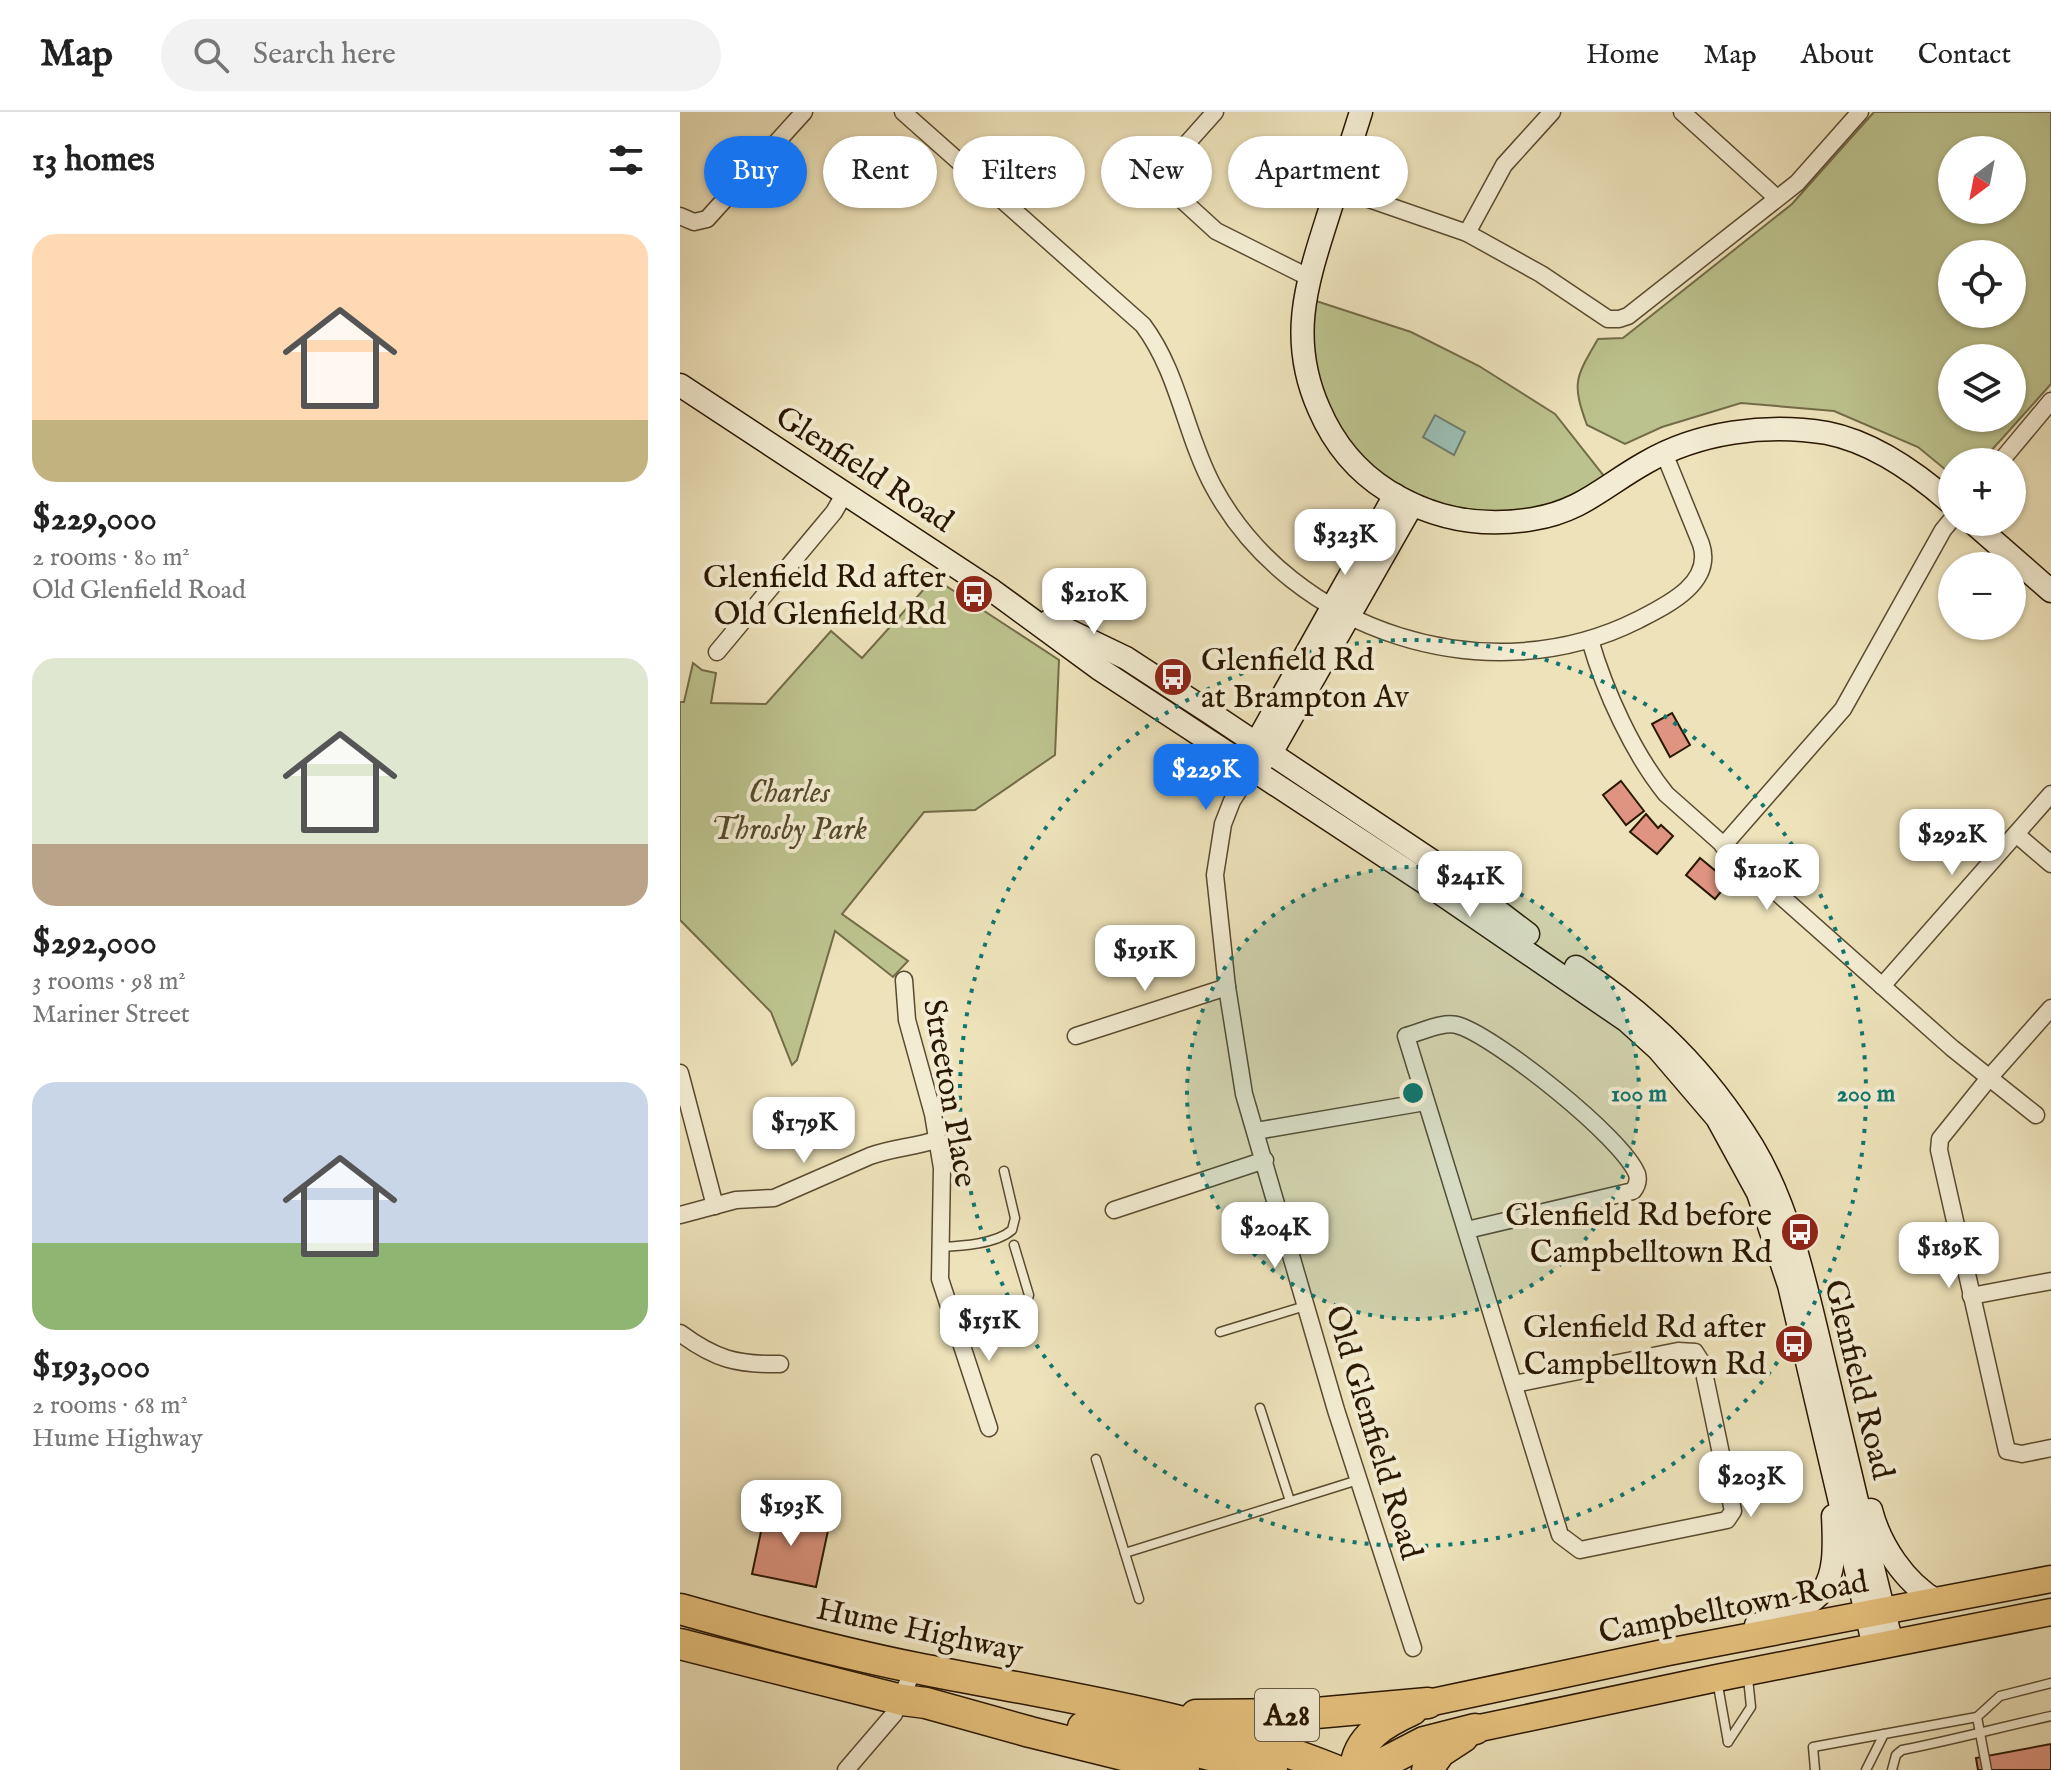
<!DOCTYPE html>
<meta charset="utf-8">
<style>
:root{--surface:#fff;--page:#f2f2f2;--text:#222;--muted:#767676;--line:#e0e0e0;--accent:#1a73e8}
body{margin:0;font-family:"IM FELL English",serif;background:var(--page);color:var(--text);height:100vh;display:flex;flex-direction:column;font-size:30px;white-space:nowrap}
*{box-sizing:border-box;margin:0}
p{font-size:26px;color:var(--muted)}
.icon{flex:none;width:44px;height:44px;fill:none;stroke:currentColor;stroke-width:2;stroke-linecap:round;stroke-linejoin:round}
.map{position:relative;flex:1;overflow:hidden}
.details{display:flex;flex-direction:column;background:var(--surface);width:680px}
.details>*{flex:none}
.guide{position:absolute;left:24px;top:24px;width:760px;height:72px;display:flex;gap:16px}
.needle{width:52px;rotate:212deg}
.fabs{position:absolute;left:1258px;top:24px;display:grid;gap:16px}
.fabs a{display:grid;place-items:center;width:88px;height:88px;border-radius:50%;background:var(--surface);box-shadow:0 2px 6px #0004;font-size:40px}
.price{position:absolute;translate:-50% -68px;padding:0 18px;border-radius:16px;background:#fff;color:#222;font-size:26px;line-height:52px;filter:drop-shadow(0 2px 4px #0008)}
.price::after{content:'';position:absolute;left:50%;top:48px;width:24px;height:18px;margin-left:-12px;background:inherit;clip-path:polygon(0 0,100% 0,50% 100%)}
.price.active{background:var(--accent);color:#fff}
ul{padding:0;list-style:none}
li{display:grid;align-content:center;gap:16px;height:424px;padding:0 32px}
li span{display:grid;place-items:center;height:248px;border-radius:24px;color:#555}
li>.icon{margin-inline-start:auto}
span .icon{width:144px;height:144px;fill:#fffc;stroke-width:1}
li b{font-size:34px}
h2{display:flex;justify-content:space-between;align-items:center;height:96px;padding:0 32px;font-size:34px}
.pill{padding:0 28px;border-radius:36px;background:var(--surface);box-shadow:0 2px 6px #0004;font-size:28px;line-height:72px}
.pill.active{background:var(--accent);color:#fff}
header{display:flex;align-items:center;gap:48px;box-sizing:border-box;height:112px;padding:0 40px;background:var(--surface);border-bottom:2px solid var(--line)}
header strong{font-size:38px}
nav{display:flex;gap:44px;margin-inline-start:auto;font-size:28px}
.search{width:560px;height:72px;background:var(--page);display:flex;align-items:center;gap:20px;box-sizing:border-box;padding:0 28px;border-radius:44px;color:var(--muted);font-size:30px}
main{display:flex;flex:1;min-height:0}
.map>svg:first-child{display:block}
.green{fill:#bcc28d;stroke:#726c47;stroke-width:2;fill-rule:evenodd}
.water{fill:#9abdb4;stroke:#6d7b6c;stroke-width:2}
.building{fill:#de9480;stroke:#291701;stroke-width:2}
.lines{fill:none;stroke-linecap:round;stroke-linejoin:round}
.lane-casing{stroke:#5a4a2f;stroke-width:11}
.street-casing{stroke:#5a4a2f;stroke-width:19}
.secondary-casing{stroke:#291701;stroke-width:25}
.primary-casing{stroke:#291701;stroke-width:29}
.highway-casing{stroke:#291701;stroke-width:33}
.lane{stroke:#f3ecd2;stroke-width:8}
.street{stroke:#f3ecd2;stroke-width:16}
.secondary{stroke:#f3ecd2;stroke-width:22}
.primary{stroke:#e6c17d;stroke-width:26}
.highway{stroke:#e6c17d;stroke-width:30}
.ring{fill:none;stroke:#0f766e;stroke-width:4;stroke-dasharray:4 8}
.labels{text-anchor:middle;stroke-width:8;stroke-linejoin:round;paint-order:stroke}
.shield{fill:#f3ecd2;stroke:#665740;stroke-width:2}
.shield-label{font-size:30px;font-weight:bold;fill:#291701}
.street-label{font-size:32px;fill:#291701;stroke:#f3ecd2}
.poi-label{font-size:32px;fill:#291701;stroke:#f3ecd2;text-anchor:end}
.park-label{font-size:32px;font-style:italic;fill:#554a2b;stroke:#f3ecd2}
.centre{fill:#0f766e;stroke:#f3ecd2;stroke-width:4}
.ring-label{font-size:24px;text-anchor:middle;font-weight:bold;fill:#0f766e;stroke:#f3ecd2;stroke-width:8;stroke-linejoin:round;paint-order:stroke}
</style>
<header>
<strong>Map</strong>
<div class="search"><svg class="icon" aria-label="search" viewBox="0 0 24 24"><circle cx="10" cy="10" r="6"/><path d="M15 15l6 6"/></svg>Search here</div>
<nav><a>Home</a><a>Map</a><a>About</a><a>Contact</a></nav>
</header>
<main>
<section class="details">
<h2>13 homes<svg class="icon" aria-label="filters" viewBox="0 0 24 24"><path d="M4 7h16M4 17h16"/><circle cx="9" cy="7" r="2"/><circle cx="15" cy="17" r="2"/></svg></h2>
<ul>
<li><span style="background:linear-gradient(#ffd9b3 75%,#c2b280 0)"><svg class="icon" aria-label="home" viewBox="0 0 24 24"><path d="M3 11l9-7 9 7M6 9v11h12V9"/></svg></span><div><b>$229,000</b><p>2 rooms · 80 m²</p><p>Old Glenfield Road</p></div></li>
<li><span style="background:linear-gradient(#dfe7d0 75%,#b9a48a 0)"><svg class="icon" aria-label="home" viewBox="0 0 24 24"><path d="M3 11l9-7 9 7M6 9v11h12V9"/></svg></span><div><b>$292,000</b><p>3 rooms · 98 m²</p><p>Mariner Street</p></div></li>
<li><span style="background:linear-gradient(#c9d6e8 65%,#8fb573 0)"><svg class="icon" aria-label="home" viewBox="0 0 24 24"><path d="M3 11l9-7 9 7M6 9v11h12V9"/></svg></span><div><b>$193,000</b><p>2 rooms · 68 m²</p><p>Hume Highway</p></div></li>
</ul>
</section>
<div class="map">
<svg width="1371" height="1658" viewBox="0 0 1371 1658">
<rect width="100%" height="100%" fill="#ede2ba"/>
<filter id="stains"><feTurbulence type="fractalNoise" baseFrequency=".0025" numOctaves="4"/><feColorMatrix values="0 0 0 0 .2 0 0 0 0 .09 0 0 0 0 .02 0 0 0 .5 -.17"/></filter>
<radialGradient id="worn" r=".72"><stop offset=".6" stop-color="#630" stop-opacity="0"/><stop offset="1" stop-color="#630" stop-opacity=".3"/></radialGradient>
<g class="green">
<path d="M1194,0H1371V272L1301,350H1272V363L1238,335L1154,299L1061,291L982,315L945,332L907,313C891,270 896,265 918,227L943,226L1112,92ZM1272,38H1332V98H1272ZM1272,142H1332V202H1272ZM1332,246V306H1272V246Z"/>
<polygon points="630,187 731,220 799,254 875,302 927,368 856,402 808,405 751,391 709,370 685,350 661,324 632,263"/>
<polygon points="254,466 379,548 375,643 295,698 244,700 162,802 228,849 213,865 155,819 117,948 112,953 91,900 0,808 0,590 4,590 13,551 22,558 36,561 31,591 86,592 151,519 182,546"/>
</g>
<polygon class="water" points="755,303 785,320 774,343 743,325"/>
<g class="building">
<polygon points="992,601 1010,633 990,645 972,612"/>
<polygon points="941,669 964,699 946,713 923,683"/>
<polygon points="966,702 978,716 981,713 993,724 977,742 950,720"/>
<polygon points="1020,746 1049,770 1035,787 1006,763"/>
<polygon points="86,1396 150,1409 136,1475 72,1462"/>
<polygon points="1371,1632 1371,1658 1298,1658 1296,1646"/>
</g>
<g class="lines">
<g class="lane-casing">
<g id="lane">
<path d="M261,1135C282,1134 316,1132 332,1118L335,1106L324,1059"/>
<polyline points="272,1198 305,1206 346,1193 349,1183 334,1133"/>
<polyline points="540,1220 625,1194"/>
<polyline points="580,1296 610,1389"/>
<polyline points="416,1347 459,1487"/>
<polyline points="445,1441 678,1368"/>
<polyline points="1037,1568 1048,1630"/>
<polyline points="1297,1605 1307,1658"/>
<polyline points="1048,1630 1071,1595 1068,1566"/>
<polyline points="1135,1658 1133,1635 1297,1605 1320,1584 1371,1571"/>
<polyline points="1186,1658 1204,1622"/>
<path d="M1212,1658L1216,1643L1222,1638C1273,1628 1321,1615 1371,1604"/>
</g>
</g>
<g class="street-casing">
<g id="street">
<path d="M223,0L463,213C499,261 505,322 533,374C612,521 809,583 958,508C987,493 1034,471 1021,432L984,341"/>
<polyline points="535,0 477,65 536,119 628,165"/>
<polyline points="1002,0 1097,86"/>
<polyline points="657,76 787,121 861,162 928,207 939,207 948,204 1117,71 1180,0"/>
<polyline points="0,104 14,110 27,107 124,0"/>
<polyline points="787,121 824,53 872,0"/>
<polyline points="1320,350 1371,289"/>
<path d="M910,528C925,580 953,641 986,682L1272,936L1356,1003"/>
<polyline points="37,540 154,400 165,381"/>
<polyline points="573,656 552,689 543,712 535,763 547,875 564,982 656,1298 733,1536"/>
<polyline points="1336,722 1371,752"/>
<polyline points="1043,734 1163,597 1263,418 1272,407"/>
<polyline points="224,868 227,908 253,1002 262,1056 260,1167 309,1316"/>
<polyline points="1202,874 1371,682"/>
<polyline points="1371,896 1309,966 1260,1027 1259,1038 1327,1339 1342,1342 1371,1336"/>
<polyline points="396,924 547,875"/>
<polyline points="0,961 35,1094"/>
<polyline points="576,1019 745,990"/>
<polyline points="434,1098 585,1048"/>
<path d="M0,1103L56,1088L94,1086L190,1044C212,1036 234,1035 256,1028"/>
<path d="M787,1118L953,1079C957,1074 959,1069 957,1062C942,1025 818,927 780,914C764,908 742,920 726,924L880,1423L900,1438L1047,1408L1053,1399L1022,1251L1015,1240L998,1239L834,1272"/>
<polyline points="1291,1184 1371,1169"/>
<path d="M0,1221C35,1247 57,1253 100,1252"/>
<polyline points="166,1658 214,1602 234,1556"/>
</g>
</g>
<g class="secondary-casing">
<g id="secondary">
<path d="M681,0C670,35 659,69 648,104C626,173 608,227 639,297C654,332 676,359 708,379C753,407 801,416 853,407C902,399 924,374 965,351C1018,320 1086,311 1147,321C1193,330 1238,362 1272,392"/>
<polyline points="0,273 313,479 418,556 744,770 947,909 978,937 1037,1006 1078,1081 1109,1173 1194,1535"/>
<polyline points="1292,410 1371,479"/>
<polyline points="369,509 446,546 529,600 755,751 848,822"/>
<polyline points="574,645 574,635 715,383"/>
<polyline points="581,650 591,641 732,393"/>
<path d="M896,855C972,906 1026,958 1073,1035C1111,1098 1128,1183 1145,1254C1167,1346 1188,1439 1212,1531"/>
<path d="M1191,1398C1200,1433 1225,1471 1257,1489"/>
<path d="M1076,1513C1148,1491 1157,1478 1153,1404"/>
</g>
</g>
<g class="primary-casing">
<g id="primary">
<polyline points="748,1591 988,1540 1371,1467"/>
<polyline points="795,1617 1037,1566 1371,1500"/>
</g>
</g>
<g class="highway-casing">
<g id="highway">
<path d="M0,1497C78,1519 157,1540 236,1556C376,1584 522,1604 655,1658"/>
<polyline points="0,1532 222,1588 246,1591 350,1620 504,1658"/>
<polyline points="516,1603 625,1602 748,1591"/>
<polyline points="403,1615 435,1620 592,1658"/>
<path d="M675,1658C677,1625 706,1610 732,1598"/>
<polyline points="690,1658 744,1630 795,1617"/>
<polyline points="747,1658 760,1640 783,1625"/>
</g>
</g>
<use href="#lane" class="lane"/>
<use href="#street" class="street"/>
<use href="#secondary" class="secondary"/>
<use href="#primary" class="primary"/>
<use href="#highway" class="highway"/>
</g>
<circle cx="733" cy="981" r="226" fill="#0f766e" fill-opacity=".12"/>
<g class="ring">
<circle cx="733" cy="981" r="226"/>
<circle cx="733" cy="981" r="453"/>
</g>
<defs>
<g id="bus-disc" transform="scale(2)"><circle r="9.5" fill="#8f2418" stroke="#f3ecd2"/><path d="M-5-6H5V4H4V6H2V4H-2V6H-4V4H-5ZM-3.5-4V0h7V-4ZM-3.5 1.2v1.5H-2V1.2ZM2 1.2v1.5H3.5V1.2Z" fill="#fff"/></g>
</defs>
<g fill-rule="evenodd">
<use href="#bus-disc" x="294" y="482"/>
<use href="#bus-disc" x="493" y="565"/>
<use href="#bus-disc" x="1120" y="1120"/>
<use href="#bus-disc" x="1114" y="1232"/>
</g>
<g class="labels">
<rect class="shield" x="575" y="1577" width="64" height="52" rx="6"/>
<g class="shield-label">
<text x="607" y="1613">A28</text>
</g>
<g class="street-label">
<text transform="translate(185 356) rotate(33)" y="11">Glenfield Road</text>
<text transform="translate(271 981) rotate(80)" y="11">Streeton Place</text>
<text transform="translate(1180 1267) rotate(76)" y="11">Glenfield Road</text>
<text transform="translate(695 1320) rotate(73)" y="11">Old Glenfield Road</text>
<text transform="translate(1053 1494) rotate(-11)" y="11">Campbelltown Road</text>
<text transform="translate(240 1517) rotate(12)" y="11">Hume Highway</text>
</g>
<g class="poi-label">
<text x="266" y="475">Glenfield Rd after<tspan x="266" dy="37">Old Glenfield Rd</tspan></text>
<text x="521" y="558" text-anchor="start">Glenfield Rd<tspan x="521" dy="37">at Brampton Av</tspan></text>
<text x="1092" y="1113">Glenfield Rd before<tspan x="1092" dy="37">Campbelltown Rd</tspan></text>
<text x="1086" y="1225">Glenfield Rd after<tspan x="1086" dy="37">Campbelltown Rd</tspan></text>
</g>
<g class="park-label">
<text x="109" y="690">Charles<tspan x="109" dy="37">Throsby Park</tspan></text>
</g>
</g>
<circle cx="733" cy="981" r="12" class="centre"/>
<g class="ring-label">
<text x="959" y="989">100 m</text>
<text x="1186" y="989">200 m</text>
</g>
<rect width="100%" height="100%" filter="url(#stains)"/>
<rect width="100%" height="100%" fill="url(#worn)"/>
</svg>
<div class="fabs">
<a><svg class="needle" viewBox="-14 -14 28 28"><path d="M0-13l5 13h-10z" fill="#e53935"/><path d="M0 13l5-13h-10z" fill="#767676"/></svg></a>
<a><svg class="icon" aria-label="locate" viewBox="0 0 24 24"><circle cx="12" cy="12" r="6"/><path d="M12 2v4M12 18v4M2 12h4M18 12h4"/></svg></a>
<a><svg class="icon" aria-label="layers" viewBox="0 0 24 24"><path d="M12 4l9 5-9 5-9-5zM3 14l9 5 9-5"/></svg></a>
<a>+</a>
<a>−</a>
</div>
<b class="price" style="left:665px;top:465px">$323K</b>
<b class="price" style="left:414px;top:524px">$210K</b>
<b class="price active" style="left:526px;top:700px">$229K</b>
<b class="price" style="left:1272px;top:765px">$292K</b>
<b class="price" style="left:1087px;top:800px">$120K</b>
<b class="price" style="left:790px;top:807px">$241K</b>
<b class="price" style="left:465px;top:881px">$191K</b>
<b class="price" style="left:124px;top:1053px">$179K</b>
<b class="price" style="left:595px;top:1158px">$204K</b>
<b class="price" style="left:1269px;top:1178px">$189K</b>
<b class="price" style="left:309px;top:1251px">$151K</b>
<b class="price" style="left:1071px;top:1407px">$203K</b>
<b class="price" style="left:111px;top:1436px">$193K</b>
<div class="guide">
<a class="pill active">Buy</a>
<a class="pill">Rent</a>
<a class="pill">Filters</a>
<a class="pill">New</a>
<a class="pill">Apartment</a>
</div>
</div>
</main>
